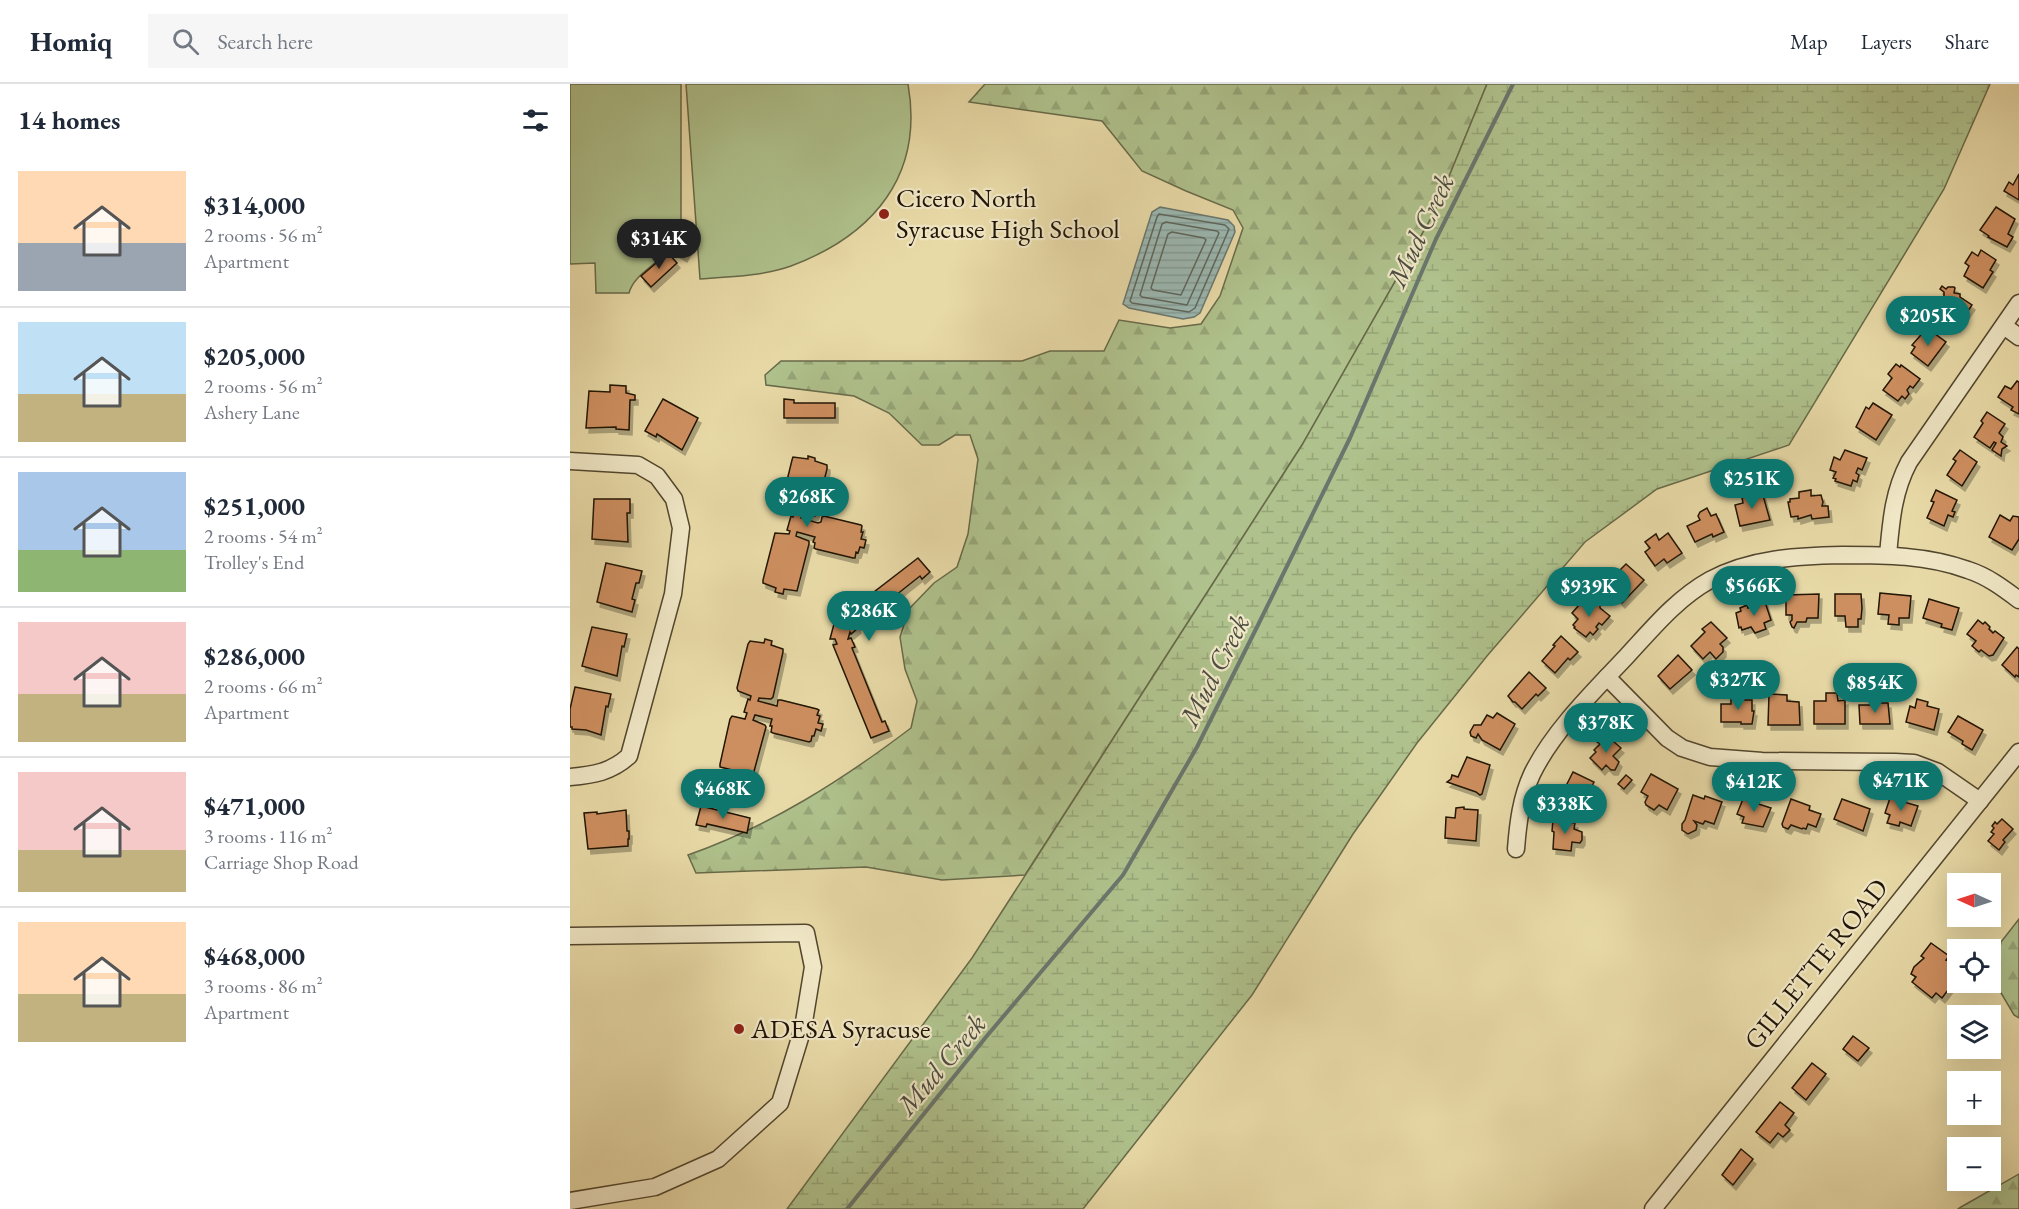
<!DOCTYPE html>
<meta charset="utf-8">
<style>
:root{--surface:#fff;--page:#f6f6f7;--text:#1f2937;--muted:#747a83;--line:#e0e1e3;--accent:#0f766e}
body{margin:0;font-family:"EB Garamond",serif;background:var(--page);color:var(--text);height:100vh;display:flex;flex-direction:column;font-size:22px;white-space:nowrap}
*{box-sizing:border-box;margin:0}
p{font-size:20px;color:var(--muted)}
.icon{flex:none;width:33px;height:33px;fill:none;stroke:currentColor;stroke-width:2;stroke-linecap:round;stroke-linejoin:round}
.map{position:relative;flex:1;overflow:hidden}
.panel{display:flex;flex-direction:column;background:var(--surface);width:570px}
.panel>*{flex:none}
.needle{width:39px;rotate:273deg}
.buttons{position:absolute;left:1377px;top:789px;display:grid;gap:12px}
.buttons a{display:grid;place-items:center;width:54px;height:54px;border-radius:0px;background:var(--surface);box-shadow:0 6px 24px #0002;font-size:30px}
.price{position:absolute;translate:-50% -51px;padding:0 14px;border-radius:21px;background:var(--accent);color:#fff;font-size:20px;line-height:39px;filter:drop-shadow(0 2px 3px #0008)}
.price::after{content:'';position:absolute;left:50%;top:36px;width:18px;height:14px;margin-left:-9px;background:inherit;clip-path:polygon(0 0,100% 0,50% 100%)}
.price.current{background:#222;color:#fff}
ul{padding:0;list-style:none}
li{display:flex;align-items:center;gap:18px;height:150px;padding:0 18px}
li+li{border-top:2px solid var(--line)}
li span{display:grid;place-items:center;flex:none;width:168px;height:120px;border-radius:0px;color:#555}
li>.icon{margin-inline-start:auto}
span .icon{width:72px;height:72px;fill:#fffc;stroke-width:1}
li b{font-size:26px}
h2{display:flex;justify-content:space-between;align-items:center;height:72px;padding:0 18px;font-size:26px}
header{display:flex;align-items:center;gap:36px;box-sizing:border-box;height:84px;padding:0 30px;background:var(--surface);border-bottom:2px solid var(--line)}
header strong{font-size:28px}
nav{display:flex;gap:33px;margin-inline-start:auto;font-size:21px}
.search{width:420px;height:54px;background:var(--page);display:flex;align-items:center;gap:15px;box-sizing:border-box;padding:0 21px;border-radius:0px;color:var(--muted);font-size:22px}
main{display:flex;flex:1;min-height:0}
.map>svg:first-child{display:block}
.grass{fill:#afc18c;stroke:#686a49;stroke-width:1.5}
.forest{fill:url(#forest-firs);stroke:#686a49;stroke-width:1.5}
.wetland{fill:url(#wetland-marsh);stroke:#686a49;stroke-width:1.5}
.water{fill:url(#water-rules);stroke:#6a766d;stroke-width:1.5}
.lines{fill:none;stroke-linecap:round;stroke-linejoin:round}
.shore{stroke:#5e665c;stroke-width:1.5}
.stream{stroke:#6a766d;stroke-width:4}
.building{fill:#ce8f61;stroke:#201406;stroke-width:1.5;filter:url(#shadow)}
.minor-casing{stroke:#52462e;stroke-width:19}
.minor{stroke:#f0e7c6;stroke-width:16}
.poi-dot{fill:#8f2418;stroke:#f0e7c6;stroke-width:2}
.labels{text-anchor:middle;stroke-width:4.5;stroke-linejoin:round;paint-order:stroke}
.poi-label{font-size:27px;fill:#201406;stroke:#f0e7c6;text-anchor:start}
.street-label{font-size:27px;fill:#201406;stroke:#f0e7c6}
.water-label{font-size:28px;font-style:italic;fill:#4b4d42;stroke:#f0e7c6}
</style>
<header>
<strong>Homiq</strong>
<div class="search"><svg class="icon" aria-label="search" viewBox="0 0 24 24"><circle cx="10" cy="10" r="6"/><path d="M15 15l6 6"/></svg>Search here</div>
<nav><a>Map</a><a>Layers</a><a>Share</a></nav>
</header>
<main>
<section class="panel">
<h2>14 homes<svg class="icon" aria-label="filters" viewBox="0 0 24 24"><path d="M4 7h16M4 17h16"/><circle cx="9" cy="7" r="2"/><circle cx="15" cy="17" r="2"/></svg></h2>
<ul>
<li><span style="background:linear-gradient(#ffd9b3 60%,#9aa5b1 0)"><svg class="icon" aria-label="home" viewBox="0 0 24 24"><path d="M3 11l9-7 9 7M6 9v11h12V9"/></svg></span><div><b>$314,000</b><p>2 rooms · 56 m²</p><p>Apartment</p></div></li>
<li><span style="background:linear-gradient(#bfe0f5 60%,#c2b280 0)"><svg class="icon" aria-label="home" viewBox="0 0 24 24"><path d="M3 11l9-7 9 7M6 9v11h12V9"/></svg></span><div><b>$205,000</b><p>2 rooms · 56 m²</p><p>Ashery Lane</p></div></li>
<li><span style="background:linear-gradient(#a9c7e8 65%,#8fb573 0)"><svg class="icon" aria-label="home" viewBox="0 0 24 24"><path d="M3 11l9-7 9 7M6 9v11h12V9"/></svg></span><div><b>$251,000</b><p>2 rooms · 54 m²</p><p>Trolley's End</p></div></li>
<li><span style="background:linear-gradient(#f6c9c9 60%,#c2b280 0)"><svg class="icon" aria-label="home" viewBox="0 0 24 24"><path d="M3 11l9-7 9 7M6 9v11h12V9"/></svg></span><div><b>$286,000</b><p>2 rooms · 66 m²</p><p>Apartment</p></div></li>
<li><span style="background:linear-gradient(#f6c9c9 65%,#c2b280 0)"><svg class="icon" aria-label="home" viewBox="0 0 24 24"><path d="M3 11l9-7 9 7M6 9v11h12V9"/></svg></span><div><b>$471,000</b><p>3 rooms · 116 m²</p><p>Carriage Shop Road</p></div></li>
<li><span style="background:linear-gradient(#ffd9b3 60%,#c2b280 0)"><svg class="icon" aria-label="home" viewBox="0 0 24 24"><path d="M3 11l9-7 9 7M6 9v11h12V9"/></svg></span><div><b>$468,000</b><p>3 rooms · 86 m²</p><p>Apartment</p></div></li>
</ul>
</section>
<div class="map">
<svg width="1449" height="1125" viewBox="0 0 1449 1125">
<defs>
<pattern id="forest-firs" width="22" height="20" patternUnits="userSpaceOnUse" patternTransform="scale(1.5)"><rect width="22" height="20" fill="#afc18c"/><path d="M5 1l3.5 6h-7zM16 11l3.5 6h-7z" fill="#96a577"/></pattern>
<pattern id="wetland-marsh" width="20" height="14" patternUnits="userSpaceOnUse" patternTransform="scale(1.5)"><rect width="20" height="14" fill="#afc18c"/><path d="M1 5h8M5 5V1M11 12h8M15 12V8" fill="none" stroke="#96a577"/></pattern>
<pattern id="water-rules" width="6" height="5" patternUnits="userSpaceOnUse" patternTransform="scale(1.5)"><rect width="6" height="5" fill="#9bb8b2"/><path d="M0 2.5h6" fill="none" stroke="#859d98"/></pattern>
<filter id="shadow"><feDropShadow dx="3" dy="5" stdDeviation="0" flood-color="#0004"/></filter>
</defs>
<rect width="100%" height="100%" fill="#e8daa7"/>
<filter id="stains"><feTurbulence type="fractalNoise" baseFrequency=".00333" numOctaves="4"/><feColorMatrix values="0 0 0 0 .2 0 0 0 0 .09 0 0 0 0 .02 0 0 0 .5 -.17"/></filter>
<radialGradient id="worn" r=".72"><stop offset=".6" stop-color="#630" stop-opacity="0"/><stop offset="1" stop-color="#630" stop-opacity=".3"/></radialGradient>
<g class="grass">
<path d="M0,0H111V144C102,177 65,185 59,209H26L25,179L0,180Z"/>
<path d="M116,0H338C354,91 304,151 221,182C193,192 160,193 130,195Z"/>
</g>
<g class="forest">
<path d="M415,0H917L864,129L732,361L455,791L372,796L296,783L126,789L118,771C200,742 271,697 341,644L347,617L335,585L330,553L339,525L364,499L387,483L398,450L408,375L400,351H385L369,361H352L319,329L284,312L196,301L195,291L211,277H452L480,267H534L549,236L600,244L631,240L650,212L673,144L663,126L616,107L572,87L532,37L399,18Z"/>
<polygon points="1449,835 1449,934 1444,931 1424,897 1431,858"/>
<polygon points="1449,1090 1449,1125 1388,1125 1391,1123"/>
</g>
<polygon class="wetland" points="917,0 1420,0 1374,105 1219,361 1087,405 1015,458 917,572 847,659 783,750 682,911 513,1125 217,1125 402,874 732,361 864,129"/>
<polygon class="water" points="590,123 658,136 664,142 665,148 630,229 624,233 613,235 559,224 553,220 582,128"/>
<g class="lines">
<g class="shore">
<polygon points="589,130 655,141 659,145 625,224 619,228 562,219 560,217 587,133"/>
<polygon points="596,138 647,147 649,149 617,221 572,213 570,211 592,140"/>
<polygon points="602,148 634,154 636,156 611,211 583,206 581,204 598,150"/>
</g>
<polyline class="stream" points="277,1125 416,953 553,791 627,663 688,541 780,354 866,155 943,0"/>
</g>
<g class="building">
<polygon points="1449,90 1449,116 1434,107 1439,98 1443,101"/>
<polygon points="1426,123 1445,135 1438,150 1443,153 1437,163 1418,153 1419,152 1410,146"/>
<polygon points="108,155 120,162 114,173 101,165"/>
<polygon points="1411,166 1426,176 1420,186 1423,188 1413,204 1394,192 1399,182 1395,179 1402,168 1408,172"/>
<polygon points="98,169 107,179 81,203 71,192"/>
<polygon points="1372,202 1376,205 1378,203 1384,203 1385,204 1384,209 1390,210 1390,213 1402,221 1387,243 1373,235 1373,232 1366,227 1374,213 1374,208 1370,205"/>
<polygon points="1357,244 1376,258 1358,282 1341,269 1345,263 1342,261"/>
<polygon points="1326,280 1330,283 1331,281 1350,295 1343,304 1340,302 1337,306 1339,310 1335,315 1332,312 1328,317 1313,306 1322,294 1318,290"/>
<polygon points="1447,297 1449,298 1449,330 1441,326 1443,323 1428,313 1435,302 1441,305"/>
<polygon points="40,301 56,302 56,309 65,311 65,316 60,316 59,346 46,345 46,343 16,344 19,307 40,308"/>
<polygon points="93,315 128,334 112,366 87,350 86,353 75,347"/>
<polygon points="214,315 224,316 224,319 265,319 265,334 214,334"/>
<polygon points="1303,319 1322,331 1306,356 1286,343 1296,323 1299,325"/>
<polygon points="1417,328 1435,340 1429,349 1433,353 1431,358 1437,362 1432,365 1431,372 1422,366 1426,359 1424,358 1420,364 1404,353 1413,339 1411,337"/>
<polygon points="1275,366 1297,374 1292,386 1288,384 1286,389 1289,391 1287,398 1283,396 1281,402 1265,397 1266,395 1263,394 1266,388 1260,386 1264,373 1270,376"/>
<polygon points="1390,366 1407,378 1392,402 1377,391 1386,377 1383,375"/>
<polygon points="238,372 245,374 245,377 257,381 257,385 246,429 245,432 232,430 231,434 248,439 251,438 252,433 254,432 291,441 292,442 291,448 293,448 291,455 296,456 294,464 290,463 288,469 286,468 285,474 283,474 246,465 244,464 245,459 243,458 245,453 227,448 226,452 239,457 239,460 227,507 214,505 213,510 205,508 206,504 193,499 193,496 205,449 219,450 220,447 217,446 221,432 223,433 224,428 211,424 211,421 222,376 223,373 238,375"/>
<polygon points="1241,406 1241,412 1251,411 1253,418 1252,422 1258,422 1259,433 1242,435 1241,431 1228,435 1228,432 1221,433 1218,418 1220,418 1220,415 1229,414 1229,408"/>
<polygon points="1366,406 1387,416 1382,427 1385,428 1383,433 1378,431 1374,442 1357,434 1364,418 1361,417"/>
<polygon points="1192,408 1200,436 1170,442 1165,421 1173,419 1172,414"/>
<polygon points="24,415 60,415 60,429 57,429 58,458 22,455"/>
<polygon points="1137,424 1141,432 1146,430 1154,448 1143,453 1142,450 1125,458 1117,442 1130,436 1128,432 1130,428"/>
<polygon points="1430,431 1440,437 1443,432 1449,433 1449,455 1442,466 1419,453"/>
<polygon points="1098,449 1112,469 1097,479 1094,475 1085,482 1075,468 1080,464 1075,458 1086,450 1089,456"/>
<polygon points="348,474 360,488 352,495 350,492 287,542 288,544 281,550 280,548 278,555 281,554 285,563 282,564 312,638 315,637 319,647 301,654 263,561 267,560 265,555 260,555 264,540 268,540 271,538 269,535"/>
<polygon points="36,479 72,487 69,499 66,499 62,515 65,516 62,528 27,518"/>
<polygon points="1056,480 1074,496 1052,519 1037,504 1042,500 1036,497 1036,494 1039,491 1042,492 1047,487 1048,488"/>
<polygon points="1310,509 1341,512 1339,534 1329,534 1329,541 1318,540 1319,531 1308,530"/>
<polygon points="1249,510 1248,534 1237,534 1236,538 1227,538 1224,544 1222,543 1220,538 1222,536 1222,531 1216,531 1216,511"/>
<polygon points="1265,510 1291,510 1292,524 1291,535 1288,535 1288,543 1276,543 1275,532 1265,532"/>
<polygon points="1194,515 1201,536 1194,539 1196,545 1185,549 1181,543 1172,546 1171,543 1169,544 1166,529 1171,527 1170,524 1177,521 1178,524 1184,522 1183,519"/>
<polygon points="1359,515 1389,524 1382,546 1371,543 1372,540 1353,534"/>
<polygon points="1024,517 1030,521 1030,524 1040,532 1032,541 1029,539 1026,543 1028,545 1023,551 1020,548 1016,553 1004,544 1005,543 1003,541 1008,535 1002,529 1010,520 1018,524"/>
<polygon points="1408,536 1413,540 1415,538 1420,543 1419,545 1423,549 1425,547 1434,554 1423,571 1419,572 1411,566 1409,568 1402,562 1406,557 1397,550"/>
<polygon points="1141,538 1157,554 1150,560 1153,563 1153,568 1146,575 1140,568 1133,575 1121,562 1135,548 1132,545"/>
<polygon points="22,543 57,550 54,563 52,562 47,592 12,582"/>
<polygon points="991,552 1008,568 1000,576 998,574 985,589 972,577 985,562 983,561"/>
<polygon points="195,555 202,557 201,561 213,565 213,568 203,613 201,615 189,614 188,617 207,622 208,616 211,616 247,625 249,626 247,631 250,632 248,639 253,640 251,647 246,645 244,652 242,652 241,657 239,658 203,649 201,648 202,642 200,642 202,635 185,631 183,636 195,641 196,643 183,691 150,683 150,680 160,635 162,632 175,635 177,629 174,628 178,615 180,616 181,612 168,607 167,604 178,560 180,557 194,559"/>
<polygon points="1447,563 1449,565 1449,593 1446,591 1445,593 1432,581"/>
<polygon points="1108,571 1122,586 1100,605 1088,592"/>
<polygon points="959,588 976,604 968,612 966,610 952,625 945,618 943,618 938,612"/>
<polygon points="5,603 41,610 38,623 36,622 31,651 16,646 2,645 2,643 0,643 0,625"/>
<polygon points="1256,609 1267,609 1268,617 1275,616 1275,640 1244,640 1244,617 1256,617"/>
<polygon points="1199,610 1217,611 1217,617 1229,618 1230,641 1198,641"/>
<polygon points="1161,612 1170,612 1170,616 1182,616 1182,627 1184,627 1182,640 1171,640 1171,638 1151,638 1151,620 1161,620"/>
<polygon points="1347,615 1358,618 1357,622 1369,625 1364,646 1336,638 1340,622 1345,624"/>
<polygon points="1306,619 1318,619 1320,640 1290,640 1289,621 1306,621"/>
<polygon points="927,629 945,640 930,666 912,656 908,650 906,654 901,652 900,648 904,641 911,641 917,631 923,634"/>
<polygon points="1388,632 1413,646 1402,666 1392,660 1393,657 1378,648"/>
<polygon points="1035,650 1051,664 1043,672 1049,678 1045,686 1041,686 1036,681 1032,686 1020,674 1026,668 1024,666 1030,660 1027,658"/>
<polygon points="897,673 920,681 912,710 910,711 906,708 877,698 881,695 882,691 888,693"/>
<polygon points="1003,688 1024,698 1019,708 1023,710 1022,718 1017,721 1011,718 1008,724 992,716 998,706 995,704"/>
<polygon points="1081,690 1108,705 1097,726 1089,721 1084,726 1076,721 1075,718 1078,712 1071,708"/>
<polygon points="1056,691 1062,696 1054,705 1048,700"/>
<polygon points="1123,711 1134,715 1135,712 1152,718 1144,740 1135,737 1133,740 1124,737 1127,741 1126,746 1118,750 1112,746 1112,740 1115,736"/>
<polygon points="1320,714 1348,722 1341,742 1330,738 1329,742 1317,739 1320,731 1315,729"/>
<polygon points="1173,715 1201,724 1193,743 1172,739 1174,733 1167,730"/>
<polygon points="1221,715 1240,722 1239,726 1251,730 1246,743 1238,740 1236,745 1233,744 1232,745 1221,741 1218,745 1213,743 1212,740"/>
<polygon points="1272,715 1300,725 1293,747 1264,735"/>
<polygon points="131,722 180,734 177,749 137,740 136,743 126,741"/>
<polygon points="894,723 894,725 908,726 906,757 875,754 876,733 885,734 886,724"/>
<polygon points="56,726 57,747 59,747 59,755 58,755 58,762 18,765 14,729 27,728 27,730"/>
<polygon points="1432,735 1443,745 1433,756 1435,758 1429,766 1418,757 1424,750 1421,748 1424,744 1422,742 1425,738 1427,740"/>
<polygon points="983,736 1005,739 1004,745 1012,748 1012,756 1010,759 1002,758 1001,767 983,765 984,748 982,747"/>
<polygon points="1361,859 1379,872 1376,876 1382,878 1384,886 1388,889 1388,893 1372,914 1366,909 1362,914 1342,898 1346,893 1341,890 1344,883 1354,874 1351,872"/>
<polygon points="1283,952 1299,964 1288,977 1273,965"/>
<polygon points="1242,979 1256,990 1236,1016 1222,1004"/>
<polygon points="1210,1018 1224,1029 1215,1041 1220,1046 1213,1053 1208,1049 1200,1059 1186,1048"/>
<polygon points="1171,1065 1183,1075 1163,1101 1152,1091"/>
</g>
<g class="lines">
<g class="minor-casing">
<g id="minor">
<polyline points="1434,242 1449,253"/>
<path d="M0,377L68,381L87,392L104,415L111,444L103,510L59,672C41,688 24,691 0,693"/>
<path d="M1318,471C1321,438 1323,408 1339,378L1449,219"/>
<polyline points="1037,593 1097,654 1112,664 1140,673 1192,677 1325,678 1344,679 1368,688 1410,717"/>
<path d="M946,765C948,739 951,714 962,690C983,647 1023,608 1056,573C1082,545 1106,515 1140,496C1181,474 1227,472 1272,471C1315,471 1357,471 1398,486C1417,492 1433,504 1449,516"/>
<polyline points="0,852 236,849 243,883 233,944 210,1019 148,1075 85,1103 0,1117"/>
<polyline points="1083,1125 1449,668"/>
</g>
</g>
<use href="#minor" class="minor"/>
</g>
<g class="poi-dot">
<circle cx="314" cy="130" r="6"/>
<circle cx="169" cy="945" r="6"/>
</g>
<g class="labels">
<g class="poi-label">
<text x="326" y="123">Cicero North<tspan x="326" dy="31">Syracuse High School</tspan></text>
<text x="181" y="954">ADESA Syracuse</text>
</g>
<g class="street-label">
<text transform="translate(1246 880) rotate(-51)" y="9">GILLETTE ROAD</text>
</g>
<g class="water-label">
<text transform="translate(850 146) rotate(-65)" y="10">Mud Creek</text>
<text transform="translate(644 586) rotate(-63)" y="10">Mud Creek</text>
<text transform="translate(371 980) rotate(-50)" y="10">Mud Creek</text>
</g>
</g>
<rect width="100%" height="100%" filter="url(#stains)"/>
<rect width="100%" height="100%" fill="url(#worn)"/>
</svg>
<div class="buttons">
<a><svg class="needle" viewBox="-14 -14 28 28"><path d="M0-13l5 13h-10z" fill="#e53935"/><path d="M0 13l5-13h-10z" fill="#747a83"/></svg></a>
<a><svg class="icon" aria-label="locate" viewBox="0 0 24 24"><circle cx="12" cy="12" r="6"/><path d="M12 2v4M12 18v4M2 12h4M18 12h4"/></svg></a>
<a><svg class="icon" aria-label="layers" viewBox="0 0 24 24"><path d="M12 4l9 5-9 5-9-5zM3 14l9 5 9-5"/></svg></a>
<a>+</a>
<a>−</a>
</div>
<b class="price current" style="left:89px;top:186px">$314K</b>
<b class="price" style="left:1358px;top:263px">$205K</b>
<b class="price" style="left:1182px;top:426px">$251K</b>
<b class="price" style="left:237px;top:444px">$268K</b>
<b class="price" style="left:1184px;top:533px">$566K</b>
<b class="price" style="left:1019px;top:534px">$939K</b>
<b class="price" style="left:299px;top:558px">$286K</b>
<b class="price" style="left:1168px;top:627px">$327K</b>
<b class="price" style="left:1305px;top:630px">$854K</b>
<b class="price" style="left:1036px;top:670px">$378K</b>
<b class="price" style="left:1331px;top:728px">$471K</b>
<b class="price" style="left:1184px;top:729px">$412K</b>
<b class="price" style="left:153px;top:736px">$468K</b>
<b class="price" style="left:995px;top:751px">$338K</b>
</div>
</main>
